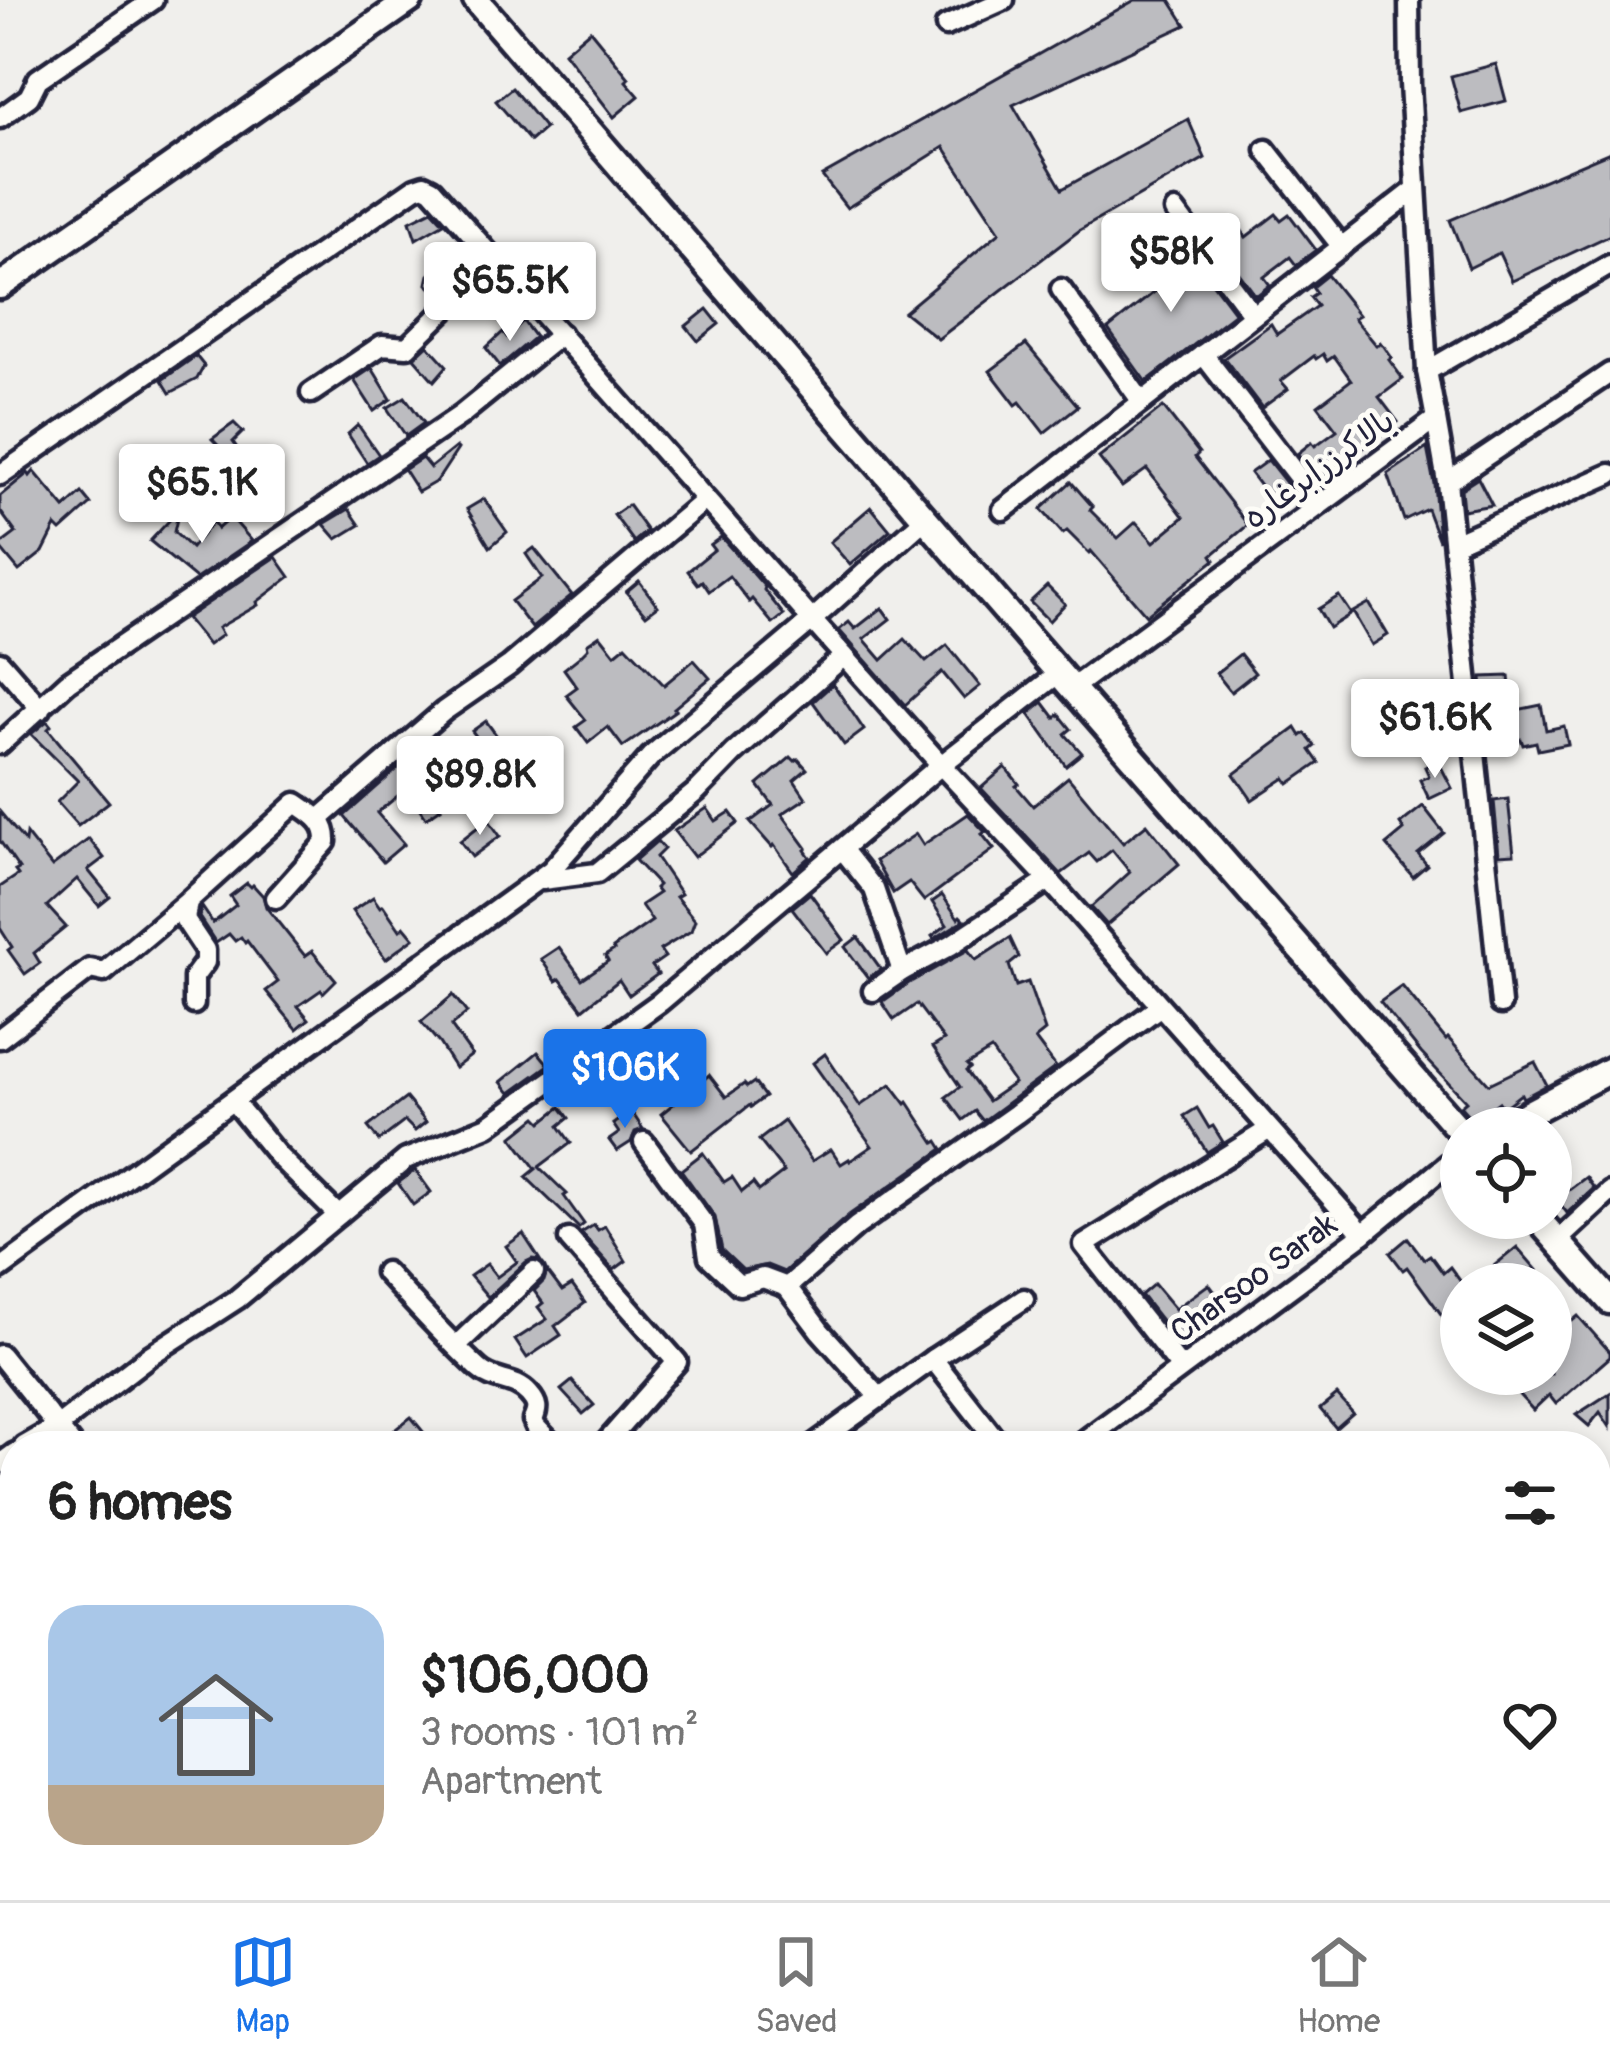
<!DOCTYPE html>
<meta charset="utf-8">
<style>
:root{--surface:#fff;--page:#f6f6f6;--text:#222;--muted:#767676;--line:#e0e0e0;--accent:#1a73e8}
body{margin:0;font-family:Pangolin,"Playpen Sans Arabic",sans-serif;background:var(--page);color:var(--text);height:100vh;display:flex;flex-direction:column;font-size:45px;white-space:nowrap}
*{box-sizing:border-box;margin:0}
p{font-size:39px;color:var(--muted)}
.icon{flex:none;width:66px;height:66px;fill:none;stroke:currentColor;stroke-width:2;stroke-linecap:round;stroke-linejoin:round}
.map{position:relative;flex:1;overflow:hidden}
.details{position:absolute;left:0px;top:1431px;width:1611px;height:471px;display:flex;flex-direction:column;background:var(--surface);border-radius:48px 48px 0 0;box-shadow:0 6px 18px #0003}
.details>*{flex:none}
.tools{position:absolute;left:1440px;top:1107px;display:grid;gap:24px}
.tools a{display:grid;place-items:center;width:132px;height:132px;border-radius:50%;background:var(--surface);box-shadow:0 6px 18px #0003;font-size:60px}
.price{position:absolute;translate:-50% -102px;padding:0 27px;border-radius:12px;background:#fff;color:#222;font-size:39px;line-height:78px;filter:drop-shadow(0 3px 6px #0008)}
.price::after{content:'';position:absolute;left:50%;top:72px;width:36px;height:27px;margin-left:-18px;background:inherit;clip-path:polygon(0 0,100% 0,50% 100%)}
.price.active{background:var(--accent);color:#fff}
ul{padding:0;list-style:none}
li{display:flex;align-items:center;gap:36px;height:300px;padding:0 48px}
li span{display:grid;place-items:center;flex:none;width:336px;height:240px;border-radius:36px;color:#555}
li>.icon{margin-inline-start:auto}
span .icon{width:144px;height:144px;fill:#fffc;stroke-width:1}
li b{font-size:51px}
h2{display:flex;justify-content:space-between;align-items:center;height:144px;padding:0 48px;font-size:51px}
.tabs{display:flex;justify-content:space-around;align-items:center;height:168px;border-top:3px solid var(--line);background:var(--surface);font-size:33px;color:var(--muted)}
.tabs a{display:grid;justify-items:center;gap:6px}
.tabs .active{color:var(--accent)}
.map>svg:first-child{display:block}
.building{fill:#bcbcc0;stroke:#22223b;stroke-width:3;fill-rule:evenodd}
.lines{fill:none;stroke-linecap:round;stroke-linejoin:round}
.minor-casing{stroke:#22223b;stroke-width:27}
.major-casing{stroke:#22223b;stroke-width:33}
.minor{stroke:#fdfcf7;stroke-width:18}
.major{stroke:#fdfcf7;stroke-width:24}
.labels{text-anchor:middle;stroke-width:10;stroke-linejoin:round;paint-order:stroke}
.street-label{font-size:33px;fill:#22223b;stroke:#fdfcf7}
</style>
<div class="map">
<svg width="1610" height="1900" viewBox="0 0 1610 1900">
<rect width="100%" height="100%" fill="#f0efec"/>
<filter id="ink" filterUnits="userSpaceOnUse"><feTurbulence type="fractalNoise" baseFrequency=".00833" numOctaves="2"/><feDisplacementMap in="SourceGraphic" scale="24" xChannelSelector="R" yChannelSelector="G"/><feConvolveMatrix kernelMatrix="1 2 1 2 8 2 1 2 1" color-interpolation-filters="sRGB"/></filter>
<g filter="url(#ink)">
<g class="building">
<polygon points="1135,0 1170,0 1186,25 1013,105 1062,189 1188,119 1205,158 1080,230 938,339 904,312 1000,232 944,147 847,208 822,176"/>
<polygon points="590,30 629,78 626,81 639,96 614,117 564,52"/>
<polygon points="1496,64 1506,101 1461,113 1451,76"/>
<polygon points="512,88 545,128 530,141 496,101"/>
<polygon points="1610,152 1610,235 1512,281 1499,253 1469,268 1450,220"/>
<polygon points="432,210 444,223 416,239 410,221"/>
<polygon points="1276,214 1281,220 1289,214 1316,250 1296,265 1290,257 1264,277 1270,285 1256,296 1233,265 1237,261 1224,244 1242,231 1246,237"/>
<polygon points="1183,244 1235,313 1146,382 1108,329 1167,282 1154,260 1175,245 1177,248"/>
<polygon points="463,245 477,260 440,296 427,284 429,275"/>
<polygon points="1327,275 1359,315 1354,318 1377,346 1381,342 1392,358 1389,360 1403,379 1379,397 1398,422 1319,482 1297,454 1312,442 1315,446 1337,430 1318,405 1351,380 1334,356 1327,361 1323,354 1316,359 1314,356 1281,381 1288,389 1262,408 1224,358 1271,324 1277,334 1317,306 1310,297 1316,293 1312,287"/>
<polygon points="707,309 719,324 698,341 686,326"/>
<polygon points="523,321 535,337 500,366 486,348 503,332 507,337"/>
<polygon points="1026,344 1078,406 1044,433 1020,402 1016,405 990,371"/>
<polygon points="428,345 447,366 434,381 414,358"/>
<polygon points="196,356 204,366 197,379 170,393 162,380"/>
<polygon points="372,368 391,399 374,411 354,380"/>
<polygon points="405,397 424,423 406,436 387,408"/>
<polygon points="1163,407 1199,453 1195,457 1248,525 1212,555 1215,560 1146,615 1091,551 1089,553 1067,531 1063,534 1041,509 1071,482 1093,507 1090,510 1118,538 1136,522 1154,542 1184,517 1147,469 1122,487 1099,458"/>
<polygon points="234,423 243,432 233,442 252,469 246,474 212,439"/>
<polygon points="358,425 379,455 367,463 348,434"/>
<polygon points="456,447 458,449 437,481 418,492 404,470 422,458 430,468"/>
<polygon points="1427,448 1434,484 1439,541 1427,509 1404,520 1388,474"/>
<polygon points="1268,460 1294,493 1276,507 1250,473"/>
<polygon points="34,471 65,508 82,493 91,504 61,531 56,526 43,552 19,571 0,548 0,545 16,533 0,511 0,496 28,473 30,476"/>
<polygon points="1478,478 1492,505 1463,510 1461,489"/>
<polygon points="484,499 507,532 490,547 467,509"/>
<polygon points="628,505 647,531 634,542 614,515"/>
<polygon points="871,507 890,530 850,565 830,542"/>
<polygon points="349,509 360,525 337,539 324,524"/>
<polygon points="179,510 174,532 191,548 213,521 217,529 231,517 252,541 196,579 150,541"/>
<polygon points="721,537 765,587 764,590 784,615 773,624 752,599 749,602 729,576 709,591 702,581 698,584 688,571 714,550 710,545"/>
<polygon points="534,548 572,595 532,628 511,601 542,578 526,554"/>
<polygon points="276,557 290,577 257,602 258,605 218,628 222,635 208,645 186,618"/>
<polygon points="639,581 658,606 646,615 626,592"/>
<polygon points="1047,586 1065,604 1049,621 1030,602"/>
<polygon points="1339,596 1351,614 1329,628 1318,609"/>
<polygon points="1369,603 1388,635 1372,645 1353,612"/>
<polygon points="882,608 890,619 864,639 882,660 905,639 926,662 947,645 980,686 964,699 942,672 905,705 839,630 849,622 855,629"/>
<polygon points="600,635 615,654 626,645 664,685 694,660 710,678 674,708 676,710 623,747 608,727 588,743 576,727 586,720 566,695 577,687 564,669 578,658 588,648 587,644"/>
<polygon points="1240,654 1255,673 1231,692 1216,673"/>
<polygon points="1509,676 1512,711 1541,705 1546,730 1564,726 1568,744 1538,750 1536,742 1523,745 1521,739 1487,742 1482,677"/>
<polygon points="833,684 864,730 844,745 813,702"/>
<polygon points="1043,702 1055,718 1059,714 1071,729 1065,734 1082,753 1066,766 1029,714"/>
<polygon points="47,721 51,726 48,729 109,802 78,826 57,802 78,781 31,734"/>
<polygon points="486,721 502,743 489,753 472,731"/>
<polygon points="1296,728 1301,736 1305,733 1315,746 1310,750 1319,763 1289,784 1285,778 1252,800 1234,774"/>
<polygon points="420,749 453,790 437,803 441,808 426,818 406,789 377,813 404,844 383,862 344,816"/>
<polygon points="791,757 795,761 798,759 807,769 794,780 806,798 782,814 807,848 805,850 810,857 793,872 774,845 772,847 750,822 773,805 758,785"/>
<polygon points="1438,761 1452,788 1429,799 1420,780 1429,776 1425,767"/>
<polygon points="1005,767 1019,784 1016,786 1033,806 1068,777 1123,843 1147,824 1179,864 1107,925 1091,907 1130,872 1112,850 1097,862 1089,853 1061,874 981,788"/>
<polygon points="1508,799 1514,854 1499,855 1494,801"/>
<polygon points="1423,806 1444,833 1418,854 1427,865 1413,877 1386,845 1404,830 1400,824"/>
<polygon points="707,808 716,821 730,812 738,823 694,857 674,831"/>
<polygon points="0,812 25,842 26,834 52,867 89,839 104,858 88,870 110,897 99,906 77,879 47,906 66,927 34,953 40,963 25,974 8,950 12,947 0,928 0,887 18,875 15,871 19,869 0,841"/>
<polygon points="968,814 985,832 982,834 994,849 924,901 909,882 893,893 875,861 916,834 923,845"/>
<polygon points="488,819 500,836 472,857 460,841"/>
<polygon points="657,841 664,849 656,857 681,894 676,897 695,920 691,931 660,950 665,957 652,966 658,974 629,995 619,980 583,1009 560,979 556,981 541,959 559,947 582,979 608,961 605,956 614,950 613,948 652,921 641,905 659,893 655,888 658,885 635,860"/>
<polygon points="247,883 251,887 253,885 263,896 266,907 305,956 312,951 336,980 323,993 321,990 298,1006 309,1019 297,1029 266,991 278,982 247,941 245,943 241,937 235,941 229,934 216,943 199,917 202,907 213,923 236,905 230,896"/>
<polygon points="810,893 844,940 826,953 792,908"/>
<polygon points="942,895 958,918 960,916 964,920 934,939 932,936 947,925 932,902"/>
<polygon points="373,897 380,907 383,905 400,930 404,926 414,938 386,959 352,911"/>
<polygon points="858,937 881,969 868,978 845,947"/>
<path d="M1010,938L1019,957L1009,965L1016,986L1028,982L1045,1031L1035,1039L1056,1067L983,1121L975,1111L963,1120L946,1097L960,1087L933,1047L944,1040L917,1004L894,1020L882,1002L909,983L968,950L976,960ZM991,1050L1014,1083L988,1101L966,1071L970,1068L967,1065Z"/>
<polygon points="1402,986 1446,1040 1448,1038 1489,1084 1535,1062 1547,1085 1523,1098 1521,1094 1503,1108 1499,1102 1477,1118 1473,1113 1469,1116 1460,1106 1466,1101 1421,1053 1380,1002"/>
<polygon points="453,995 467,1013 451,1026 472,1055 455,1068 439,1043 421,1022"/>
<polygon points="538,1052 549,1065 510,1093 501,1082"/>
<polygon points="825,1054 860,1106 891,1084 906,1104 908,1102 935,1143 938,1141 943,1149 849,1215 784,1272 767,1265 743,1270 722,1250 715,1217 681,1170 703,1153 724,1182 732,1177 742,1192 753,1183 759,1191 784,1172 759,1140 784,1121 812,1161 831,1149 841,1164 849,1159 850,1161 872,1146 813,1063"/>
<polygon points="709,1075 726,1097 744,1084 747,1087 754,1082 765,1097 751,1107 750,1105 691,1151 661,1114"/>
<polygon points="406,1098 426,1122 415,1131 405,1121 379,1141 368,1127"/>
<polygon points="561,1107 569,1118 559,1126 571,1143 539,1167 567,1194 564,1196 584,1224 579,1228 526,1177 536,1169 512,1137 537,1117 542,1122"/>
<polygon points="1197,1108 1209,1128 1213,1126 1223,1142 1207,1152 1184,1116"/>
<polygon points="631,1111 643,1129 635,1132 631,1142 617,1151 609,1140 619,1133 613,1124"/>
<polygon points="415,1170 431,1192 413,1205 398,1183"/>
<polygon points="1586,1177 1594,1188 1567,1213 1551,1192 1563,1182 1569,1190"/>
<polygon points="594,1225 598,1230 605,1226 626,1261 614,1270 581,1233"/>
<polygon points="523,1234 540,1260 532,1259 526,1262 488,1297 470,1276 487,1264 497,1277 517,1262 506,1246"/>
<polygon points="1408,1238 1424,1259 1430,1255 1443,1273 1450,1267 1461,1282 1461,1308 1446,1321 1407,1267 1403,1270 1390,1253"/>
<polygon points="1517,1247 1537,1270 1530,1276 1536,1284 1505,1284 1490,1269"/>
<polygon points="547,1271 562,1291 572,1285 585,1303 555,1326 561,1335 527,1358 515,1340 547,1319 538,1307 543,1303 534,1291 544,1281"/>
<polygon points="1154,1284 1175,1309 1209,1284 1218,1296 1184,1324 1190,1333 1178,1342 1141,1295"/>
<polygon points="1551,1301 1570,1323 1578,1316 1610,1352 1610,1357 1556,1404 1549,1395 1533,1410 1511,1386 1524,1374 1551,1374"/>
<polygon points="572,1381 594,1405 583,1414 561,1390"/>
<polygon points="1610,1393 1610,1427 1600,1412 1589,1426 1576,1415"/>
<polygon points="1337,1395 1353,1413 1336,1428 1320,1409"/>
<polygon points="411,1417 430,1440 422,1446 374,1446"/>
<polygon points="1610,1547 1610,1575 1603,1580 1610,1590 1610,1601 1596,1610 1596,1557"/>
<polygon points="15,1700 15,1758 0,1769 0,1711"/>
<polygon points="1610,1700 1610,1786 1596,1766 1596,1763 1609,1754 1596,1736 1596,1724 1603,1719 1596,1707"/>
<polygon points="1610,1795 1610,1835 1596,1847 1596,1805"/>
</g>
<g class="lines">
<g class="minor-casing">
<g id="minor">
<polyline points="946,26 1004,0"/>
<polyline points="0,118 29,97 38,79 153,0"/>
<polyline points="1266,150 1342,247"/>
<polyline points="1175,211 1253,315"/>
<polyline points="1061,289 1142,402"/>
<polyline points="1203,354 1319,504"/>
<polyline points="1427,371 1610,265"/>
<polyline points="311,393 382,345 407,347 496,260"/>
<polyline points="1436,419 1447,482 1501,1004"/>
<polyline points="0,475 415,188 424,185 432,189 812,620 941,765 1049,880 1363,1234"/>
<polyline points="1447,482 1610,373"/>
<polyline points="1003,510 1416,189"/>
<polyline points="1454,543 1610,474"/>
<polyline points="0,662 41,709"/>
<polyline points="1072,688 1436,419 1427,371 1410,84 1409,0"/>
<polyline points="0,744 68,682 461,415 561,334"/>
<polyline points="319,819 444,711 509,666 705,500"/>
<polyline points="843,850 874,889 902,971"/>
<polyline points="542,880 597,873 697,791 734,753 844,656"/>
<polyline points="188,901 185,920 205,950 205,962 194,977 194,1004"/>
<polyline points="873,991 902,971 951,945 1049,880"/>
<path d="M0,1038L90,969L104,972L188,901L296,803C312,814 327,821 326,842L276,898"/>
<polyline points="234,1102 278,1156 338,1215"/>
<polyline points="644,1142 704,1224 709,1257 739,1285 763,1278 787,1287 820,1331 880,1398"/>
<polyline points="569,1239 677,1362 603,1446"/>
<polyline points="1557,1241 1610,1192"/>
<polyline points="0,1269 551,870 651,756 812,620 926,518"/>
<path d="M385,1272C416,1305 446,1339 479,1369C494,1383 515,1378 529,1394C538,1404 538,1409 533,1420L536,1427L554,1446"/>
<polyline points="787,1287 857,1226 1016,1114 1159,1007"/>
<polyline points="456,1346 534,1272"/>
<polyline points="0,1355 73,1446"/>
<polyline points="933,1359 1001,1446"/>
<polyline points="1180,1367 1084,1245 1268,1130"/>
<polyline points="24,1446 57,1427 149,1356 237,1299 406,1159 488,1126 660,1002 941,765 1059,673"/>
<polyline points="812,1446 933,1359 1024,1299"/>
<polyline points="1077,1446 1363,1234 1461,1153"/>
<polyline points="0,1464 15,1453"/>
<polyline points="0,1484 15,1508"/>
<polyline points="1596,1694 1610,1683"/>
<polyline points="0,1810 8,1809 15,1813"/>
<polyline points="273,1887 282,1900"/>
<polyline points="440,1887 449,1900"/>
<polyline points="1152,1887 1159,1900"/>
<polyline points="460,1900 478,1887"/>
<polyline points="755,1900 773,1887"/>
<polyline points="1312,1900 1335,1887"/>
</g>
</g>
<g class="major-casing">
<g id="major">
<polyline points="476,0 1072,688 1461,1132"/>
<polyline points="0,286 410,0"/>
<polyline points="1501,1128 1610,1070"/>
<polyline points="1537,1218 1610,1301"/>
</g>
</g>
<use href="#minor" class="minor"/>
<use href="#major" class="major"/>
</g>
</g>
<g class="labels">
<g class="street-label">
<text transform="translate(1318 468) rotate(-36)" y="12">بالاکرززابرغاره</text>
<text transform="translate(1253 1277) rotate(-36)" y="12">Charsoo Sarak</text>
</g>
</g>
</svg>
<div class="tools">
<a><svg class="icon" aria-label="locate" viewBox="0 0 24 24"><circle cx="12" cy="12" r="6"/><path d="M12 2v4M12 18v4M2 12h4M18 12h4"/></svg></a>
<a><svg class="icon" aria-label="layers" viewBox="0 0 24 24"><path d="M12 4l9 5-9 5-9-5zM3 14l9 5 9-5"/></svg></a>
</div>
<b class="price" style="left:1171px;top:315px">$58K</b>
<b class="price" style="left:510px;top:344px">$65.5K</b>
<b class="price" style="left:202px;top:546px">$65.1K</b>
<b class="price" style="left:1435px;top:781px">$61.6K</b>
<b class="price" style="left:480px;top:838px">$89.8K</b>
<b class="price active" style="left:625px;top:1131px">$106K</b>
<section class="details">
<h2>6 homes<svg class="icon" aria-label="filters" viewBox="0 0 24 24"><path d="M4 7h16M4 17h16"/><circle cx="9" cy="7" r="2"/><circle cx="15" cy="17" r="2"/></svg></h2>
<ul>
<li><span style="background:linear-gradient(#a9c7e8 75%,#b9a48a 0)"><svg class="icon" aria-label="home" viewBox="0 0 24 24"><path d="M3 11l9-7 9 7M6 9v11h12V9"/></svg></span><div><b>$106,000</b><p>3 rooms · 101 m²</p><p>Apartment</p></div><svg class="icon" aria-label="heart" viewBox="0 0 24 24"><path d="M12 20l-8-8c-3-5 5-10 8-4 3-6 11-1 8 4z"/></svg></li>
</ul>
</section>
</div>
<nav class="tabs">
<a class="active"><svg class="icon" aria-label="map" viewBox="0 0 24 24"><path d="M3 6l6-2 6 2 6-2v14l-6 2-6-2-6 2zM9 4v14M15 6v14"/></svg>Map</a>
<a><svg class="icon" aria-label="saved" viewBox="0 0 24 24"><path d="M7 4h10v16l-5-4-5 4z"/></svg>Saved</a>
<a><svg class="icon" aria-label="home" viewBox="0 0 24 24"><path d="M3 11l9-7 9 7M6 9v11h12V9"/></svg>Home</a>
</nav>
